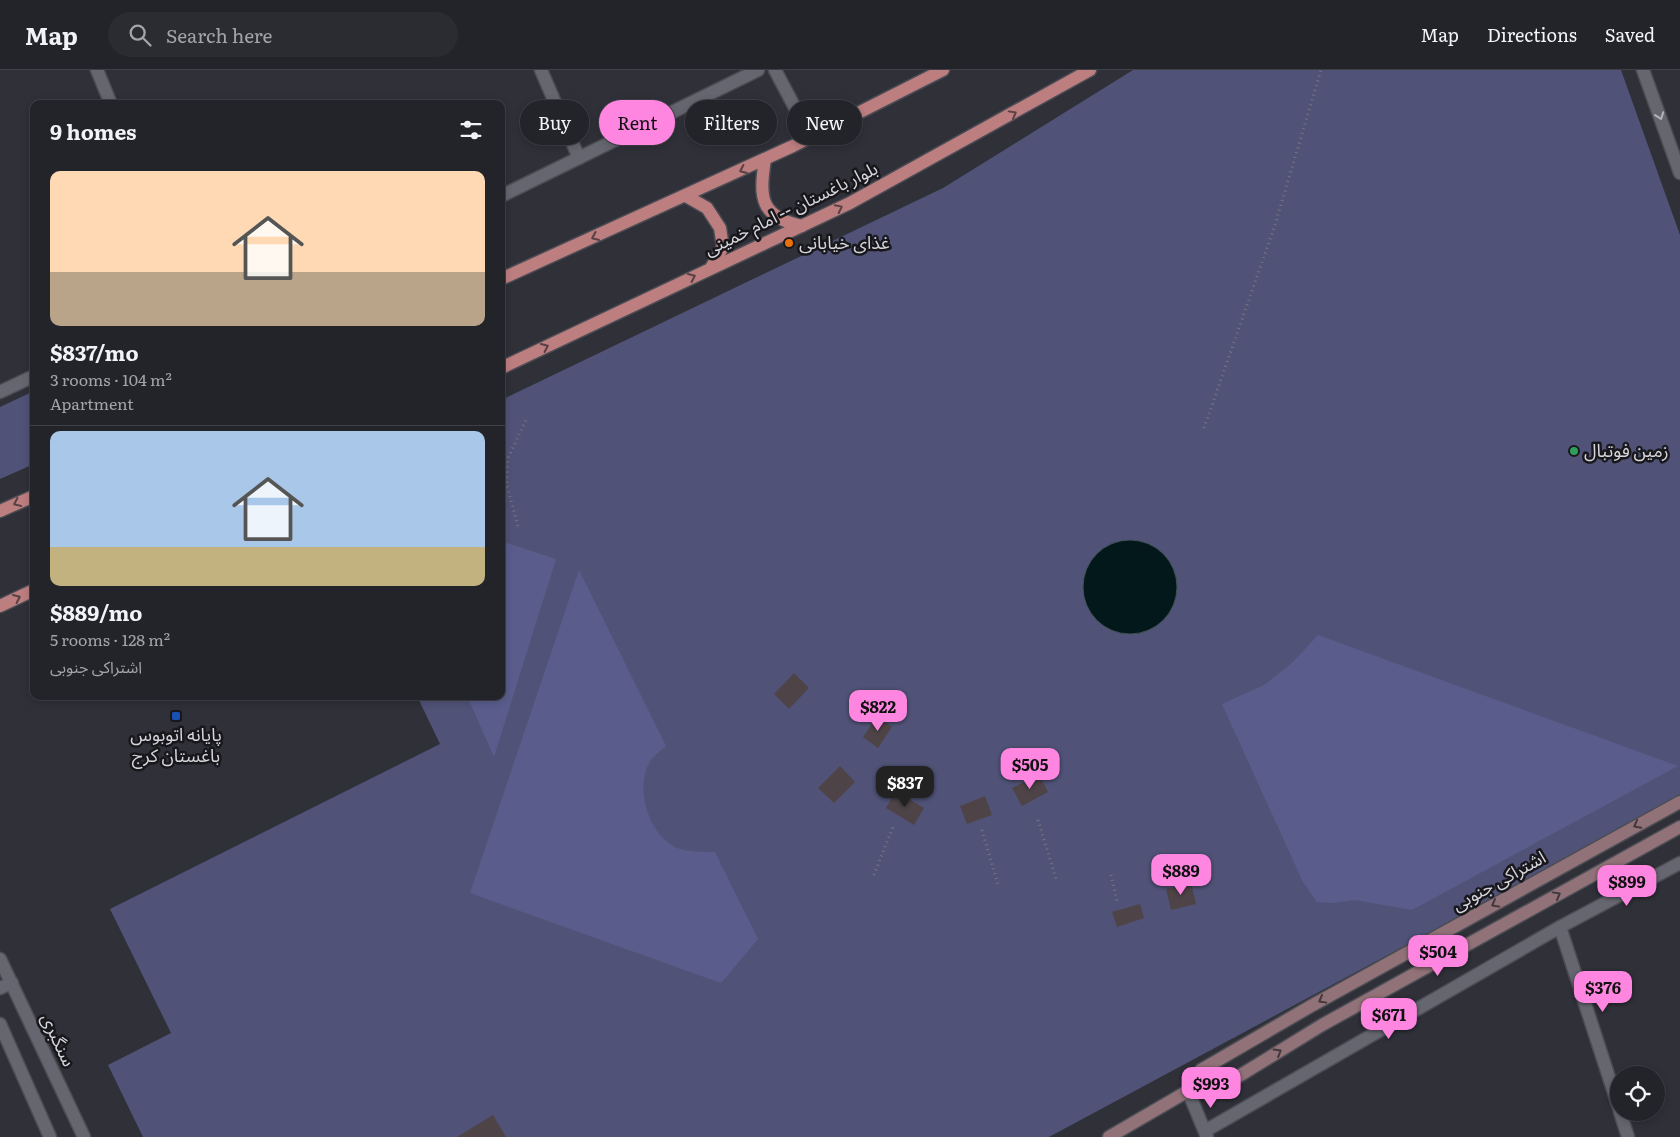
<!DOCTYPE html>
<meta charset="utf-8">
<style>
:root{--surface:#23242a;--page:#2b2c32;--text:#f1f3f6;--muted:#a3a4a8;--line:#404147;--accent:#fe86e1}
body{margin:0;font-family:Literata,"Noto Sans Arabic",serif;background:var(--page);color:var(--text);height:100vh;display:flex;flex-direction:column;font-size:19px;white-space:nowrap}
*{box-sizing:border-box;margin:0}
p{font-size:16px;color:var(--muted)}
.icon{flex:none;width:28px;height:28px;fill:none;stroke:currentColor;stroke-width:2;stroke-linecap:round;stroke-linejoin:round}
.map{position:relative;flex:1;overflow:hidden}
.details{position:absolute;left:30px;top:30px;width:475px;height:600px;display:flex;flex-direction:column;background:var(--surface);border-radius:10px;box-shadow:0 2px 8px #0003,0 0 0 1px var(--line)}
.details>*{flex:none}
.banner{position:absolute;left:520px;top:30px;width:475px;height:45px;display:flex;gap:10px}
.buttons{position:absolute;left:1610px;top:996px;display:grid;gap:10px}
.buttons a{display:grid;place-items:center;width:55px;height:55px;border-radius:50%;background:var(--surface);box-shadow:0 2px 8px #0003,0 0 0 1px var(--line);font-size:25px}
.price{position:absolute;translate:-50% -42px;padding:0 11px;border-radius:10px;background:var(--accent);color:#111;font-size:16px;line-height:32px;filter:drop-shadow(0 1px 2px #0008)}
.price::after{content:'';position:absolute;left:50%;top:30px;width:15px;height:11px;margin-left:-8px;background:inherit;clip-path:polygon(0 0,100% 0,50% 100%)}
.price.on{background:#222;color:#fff}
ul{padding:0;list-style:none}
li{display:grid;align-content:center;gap:10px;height:265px;padding:0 20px}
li+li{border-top:1px solid var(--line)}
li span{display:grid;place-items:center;height:155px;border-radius:10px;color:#555}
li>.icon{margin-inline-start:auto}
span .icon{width:90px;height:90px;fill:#fffc;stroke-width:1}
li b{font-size:21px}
h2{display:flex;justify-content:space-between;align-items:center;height:60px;padding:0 20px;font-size:21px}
.pill{padding:0 18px;border-radius:22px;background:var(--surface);box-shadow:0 2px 8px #0003,0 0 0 1px var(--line);font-size:18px;line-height:45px}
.pill.on{background:var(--accent);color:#111}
header{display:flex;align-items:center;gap:30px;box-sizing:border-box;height:70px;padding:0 25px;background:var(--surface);border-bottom:1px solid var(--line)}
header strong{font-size:24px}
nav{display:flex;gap:28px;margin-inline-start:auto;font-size:18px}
.search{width:350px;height:45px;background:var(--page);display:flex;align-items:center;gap:12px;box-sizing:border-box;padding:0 18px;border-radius:28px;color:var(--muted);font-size:19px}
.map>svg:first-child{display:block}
.green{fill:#505377}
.forest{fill:#5a5d8c}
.water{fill:#02181b;stroke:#415155}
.building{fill:#4e4448}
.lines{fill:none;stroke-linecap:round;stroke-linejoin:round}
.service-casing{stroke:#4c4d54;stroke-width:15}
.minor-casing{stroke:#4c4d54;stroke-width:15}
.tertiary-casing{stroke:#4c4d54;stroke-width:15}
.secondary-casing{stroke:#4c4d54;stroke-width:15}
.primary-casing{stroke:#4c4d54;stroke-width:15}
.path{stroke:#76767e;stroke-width:3;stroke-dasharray:1 4;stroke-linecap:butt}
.service{stroke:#65666f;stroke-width:12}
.minor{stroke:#65666f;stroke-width:12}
.tertiary{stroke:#65666f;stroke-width:12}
.secondary{stroke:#917278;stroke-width:12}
.primary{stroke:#bd7e80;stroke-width:12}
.oneway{stroke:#5a4144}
.oneway2{stroke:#b3b4bb}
.oneway3{stroke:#42383c}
.food-dot{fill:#e8710a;stroke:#18181c;stroke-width:2}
.leisure-dot{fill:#2e9e5b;stroke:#18181c;stroke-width:2}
.transit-dot{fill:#1a4fb4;stroke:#18181c;stroke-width:2}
.labels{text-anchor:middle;stroke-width:5;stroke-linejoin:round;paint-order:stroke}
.street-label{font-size:18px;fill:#d5d5db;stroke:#18181c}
.poi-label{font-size:18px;fill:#d5d5db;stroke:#18181c;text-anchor:start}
</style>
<header>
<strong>Map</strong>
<div class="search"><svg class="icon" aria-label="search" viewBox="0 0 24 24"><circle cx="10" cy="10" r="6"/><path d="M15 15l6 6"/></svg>Search here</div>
<nav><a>Map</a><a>Directions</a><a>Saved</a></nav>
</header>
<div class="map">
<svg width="1680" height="1067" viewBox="0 0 1680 1067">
<rect width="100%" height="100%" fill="#2f3038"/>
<g class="green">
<polygon points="1133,0 1621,0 1680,165 1680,728 1049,1067 143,1067 108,995 171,963 110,839 440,674 417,626 501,626 501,330 943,118"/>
<polygon points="34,321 34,394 0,409 0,337"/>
</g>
<g class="forest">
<polygon points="501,471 556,489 494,687 467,626 501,626"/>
<path d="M579,500L666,676C661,680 655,685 651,690C633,716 649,769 680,779C691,782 703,782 715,782L758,869L721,913L470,823Z"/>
<polygon points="1318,565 1678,696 1412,840 1355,830 1333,833 1317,832 1303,812 1222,634 1264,615 1292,593"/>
</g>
<circle class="water" cx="1130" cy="517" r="47"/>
<g class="building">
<polygon points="794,603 809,618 789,639 774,624"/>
<polygon points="877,646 892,657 878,678 863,667"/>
<polygon points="840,696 855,712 834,733 818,718"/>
<polygon points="1039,704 1048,722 1022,736 1012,718"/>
<polygon points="896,721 924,738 914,755 886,738"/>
<polygon points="985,726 992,745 967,754 960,736"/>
<polygon points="1191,813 1196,834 1171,840 1166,819"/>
<polygon points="1140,834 1144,848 1117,857 1112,842"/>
<polygon points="493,1045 506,1067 457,1067"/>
</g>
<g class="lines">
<g class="service-casing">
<g id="service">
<polyline points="0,889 84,1067"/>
<polyline points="0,918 12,913"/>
<polyline points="0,954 50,1067"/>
</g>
</g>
<g class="minor-casing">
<g id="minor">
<polyline points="97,0 111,34"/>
<polyline points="541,0 579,88"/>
<polyline points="775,0 811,68"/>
<polyline points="501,126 758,0"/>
<polyline points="0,322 34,306"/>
<polyline points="1560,857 1619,1038"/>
<polyline points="1188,1021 1207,1067"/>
<polyline points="1620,1042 1628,1067"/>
<polyline points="1205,1061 1560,857 1680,793"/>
</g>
</g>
<g class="tertiary-casing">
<polyline id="tertiary" points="1643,0 1680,103"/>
</g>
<g class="secondary-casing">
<g id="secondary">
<polyline points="1188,1021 1213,1022 1322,955 1680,757"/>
<polyline points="1109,1067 1188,1021 1201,1000 1311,936 1680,732"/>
</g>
</g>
<g class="primary-casing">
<g id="primary">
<path d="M765,89C759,128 760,147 802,156"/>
<polyline points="686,126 707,138 720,158 723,177 711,198"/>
<polyline points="501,209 793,76 943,0"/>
<polyline points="501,298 850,133 1090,0"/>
<polyline points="0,441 34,426"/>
<polyline points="0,536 34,520"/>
</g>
</g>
<g class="path">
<polyline points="1204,358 1274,158 1321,0"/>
<polyline points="518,456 507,416 508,388 526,350"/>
<polyline points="1038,750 1057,812"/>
<polyline points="982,760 998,815"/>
<polyline points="1170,791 1177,809"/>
<polyline points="874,805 894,754"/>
<polyline points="1111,805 1117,831"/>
</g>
<use href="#service" class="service"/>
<use href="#minor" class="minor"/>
<use href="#tertiary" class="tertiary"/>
<use href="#secondary" class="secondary"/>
<use href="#primary" class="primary"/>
</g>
<defs><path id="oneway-chevron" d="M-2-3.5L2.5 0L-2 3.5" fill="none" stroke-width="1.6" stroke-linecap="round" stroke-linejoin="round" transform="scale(1.25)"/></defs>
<g class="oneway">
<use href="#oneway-chevron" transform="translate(1013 44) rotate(-29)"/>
<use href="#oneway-chevron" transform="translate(743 100) rotate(155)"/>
<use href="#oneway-chevron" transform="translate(839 138) rotate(-26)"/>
<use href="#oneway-chevron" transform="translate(595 167) rotate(156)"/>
<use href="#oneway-chevron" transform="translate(692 207) rotate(-25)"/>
<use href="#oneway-chevron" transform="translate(545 277) rotate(-25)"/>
<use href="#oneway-chevron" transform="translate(17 433) rotate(155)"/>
<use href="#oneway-chevron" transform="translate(17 528) rotate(-25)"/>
</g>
<use class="oneway2" href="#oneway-chevron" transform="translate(1660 46) rotate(70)"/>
<g class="oneway3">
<use href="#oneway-chevron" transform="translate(1637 755) rotate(152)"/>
<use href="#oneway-chevron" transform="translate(1557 825) rotate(-29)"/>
<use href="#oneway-chevron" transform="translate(1495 834) rotate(151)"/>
<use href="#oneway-chevron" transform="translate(1322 930) rotate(151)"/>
<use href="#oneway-chevron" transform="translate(1278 982) rotate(-31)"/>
</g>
<circle class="food-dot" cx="789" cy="173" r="5"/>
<circle class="leisure-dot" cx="1574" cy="381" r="5"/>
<rect class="transit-dot" x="171" y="641" width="10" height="10" rx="2.5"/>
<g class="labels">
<g class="street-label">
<text transform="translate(791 139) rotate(-26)" y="6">بلوار باغستان -- امام خمینی</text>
<text transform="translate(1499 811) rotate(-29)" y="6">اشتراکی جنوبی</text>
<text transform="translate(58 970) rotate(65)" y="6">سنگبری</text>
</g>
<g class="poi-label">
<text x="799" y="179">غذای خیابانی</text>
<text x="1584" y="387">زمین فوتبال</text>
<text x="176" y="671" text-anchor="middle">پایانه اتوبوس<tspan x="176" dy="21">باغستان کرج</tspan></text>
</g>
</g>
</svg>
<div class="buttons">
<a><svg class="icon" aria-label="locate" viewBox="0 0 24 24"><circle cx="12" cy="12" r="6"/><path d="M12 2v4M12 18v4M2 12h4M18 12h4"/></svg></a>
</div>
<b class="price" style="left:878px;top:662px">$822</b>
<b class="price" style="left:1030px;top:720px">$505</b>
<b class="price on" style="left:905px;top:738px">$837</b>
<b class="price" style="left:1181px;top:826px">$889</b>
<b class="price" style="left:1627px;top:837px">$899</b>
<b class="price" style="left:1438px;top:907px">$504</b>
<b class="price" style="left:1603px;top:943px">$376</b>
<b class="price" style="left:1389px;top:970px">$671</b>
<b class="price" style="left:1211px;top:1039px">$993</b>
<div class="banner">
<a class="pill">Buy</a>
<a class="pill on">Rent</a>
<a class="pill">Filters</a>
<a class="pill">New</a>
</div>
<section class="details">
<h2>9 homes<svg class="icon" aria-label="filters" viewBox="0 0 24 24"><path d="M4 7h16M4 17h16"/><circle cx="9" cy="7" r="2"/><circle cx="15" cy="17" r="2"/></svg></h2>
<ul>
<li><span style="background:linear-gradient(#ffd9b3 65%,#b9a48a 0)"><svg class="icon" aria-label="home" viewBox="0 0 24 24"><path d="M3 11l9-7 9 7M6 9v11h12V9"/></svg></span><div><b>$837/mo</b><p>3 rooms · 104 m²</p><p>Apartment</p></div></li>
<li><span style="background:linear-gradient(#a9c7e8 75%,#c2b280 0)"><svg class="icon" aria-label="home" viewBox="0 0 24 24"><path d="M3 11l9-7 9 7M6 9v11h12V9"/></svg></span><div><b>$889/mo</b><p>5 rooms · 128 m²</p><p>اشتراکی جنوبی</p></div></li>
</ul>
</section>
</div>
